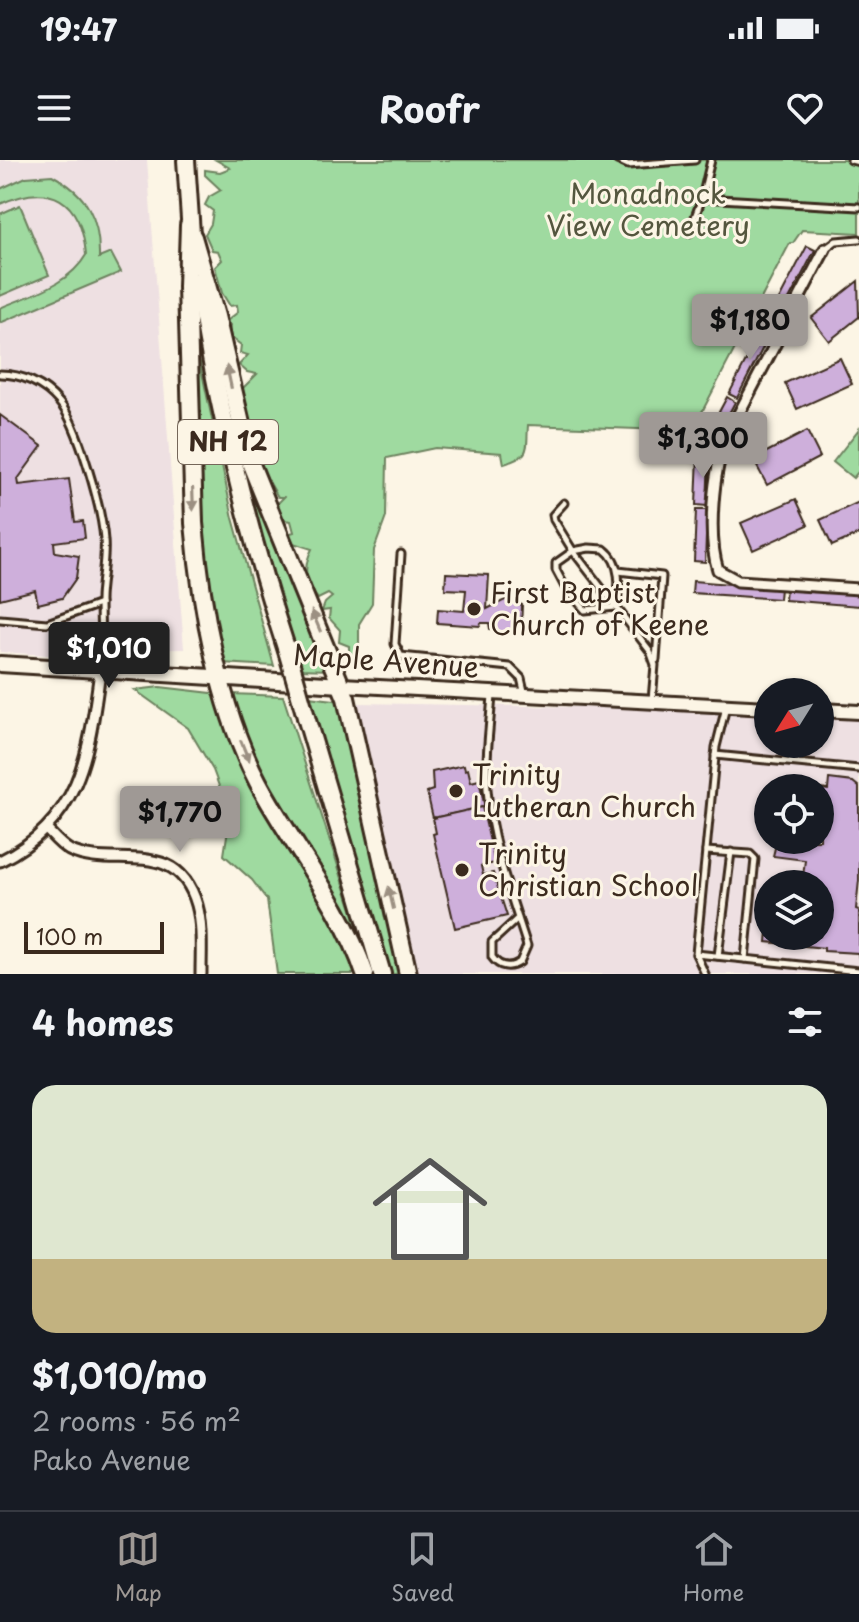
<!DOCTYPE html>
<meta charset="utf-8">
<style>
:root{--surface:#171b24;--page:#242831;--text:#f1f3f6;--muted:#9ea1a6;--line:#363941;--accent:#9f9995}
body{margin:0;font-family:"Playpen Sans",sans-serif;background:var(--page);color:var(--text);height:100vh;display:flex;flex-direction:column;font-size:30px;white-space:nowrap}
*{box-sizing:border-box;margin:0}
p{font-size:26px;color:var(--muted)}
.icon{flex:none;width:44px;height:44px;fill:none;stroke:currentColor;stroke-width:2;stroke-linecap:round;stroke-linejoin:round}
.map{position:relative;height:814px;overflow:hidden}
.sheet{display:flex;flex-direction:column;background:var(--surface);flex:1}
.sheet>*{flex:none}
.needle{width:52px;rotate:233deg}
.buttons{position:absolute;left:754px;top:518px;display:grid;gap:16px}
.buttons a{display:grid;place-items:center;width:80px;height:80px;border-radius:50%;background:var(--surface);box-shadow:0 2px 6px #0004;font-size:40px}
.scale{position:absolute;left:24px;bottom:20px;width:140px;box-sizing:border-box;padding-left:8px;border:4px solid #3b2a1e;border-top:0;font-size:22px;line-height:28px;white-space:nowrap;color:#3b2a1e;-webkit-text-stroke:6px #fcf5e5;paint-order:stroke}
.price{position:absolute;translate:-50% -68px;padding:0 18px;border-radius:8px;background:var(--accent);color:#111;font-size:26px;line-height:52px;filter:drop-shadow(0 2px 4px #0008)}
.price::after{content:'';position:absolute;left:50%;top:48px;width:24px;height:18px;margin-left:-12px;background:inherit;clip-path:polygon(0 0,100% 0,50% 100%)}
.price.selected{background:#222;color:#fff}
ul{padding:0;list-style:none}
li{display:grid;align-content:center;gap:16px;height:424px;padding:0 32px}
li span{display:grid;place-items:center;height:248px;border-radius:24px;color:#555}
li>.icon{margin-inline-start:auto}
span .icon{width:144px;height:144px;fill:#fffc;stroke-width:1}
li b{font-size:34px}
h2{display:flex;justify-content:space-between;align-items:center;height:96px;padding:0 32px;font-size:34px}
.status{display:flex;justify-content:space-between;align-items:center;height:56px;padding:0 40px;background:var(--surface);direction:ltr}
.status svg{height:22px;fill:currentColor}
header{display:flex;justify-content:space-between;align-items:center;height:104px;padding:0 32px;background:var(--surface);font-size:36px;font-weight:700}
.tab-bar{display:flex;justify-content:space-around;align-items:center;height:112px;border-top:2px solid var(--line);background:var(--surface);font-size:22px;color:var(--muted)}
.tab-bar a{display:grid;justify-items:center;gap:4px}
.tab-bar .selected{color:var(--accent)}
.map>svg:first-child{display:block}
.built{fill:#eee0e2;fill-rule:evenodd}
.green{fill:#9fdaa0;stroke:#6d825f;stroke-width:2}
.building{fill:#ceafdb;stroke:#3b2a1e;stroke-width:2}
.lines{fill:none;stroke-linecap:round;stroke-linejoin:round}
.service-casing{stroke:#3b2a1e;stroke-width:11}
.minor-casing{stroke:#3b2a1e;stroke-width:15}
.tertiary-casing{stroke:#3b2a1e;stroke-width:18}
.secondary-casing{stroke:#3b2a1e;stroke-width:20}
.trunk-casing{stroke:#3b2a1e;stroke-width:22}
.service{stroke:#fcf5e5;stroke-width:5}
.minor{stroke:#fcf5e5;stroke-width:9}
.tertiary{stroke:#fcf5e5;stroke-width:12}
.secondary{stroke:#fcf5e5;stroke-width:14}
.trunk{stroke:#fcf5e5;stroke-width:16}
.trunk-bridge-casing{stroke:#3b2a1e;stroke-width:22;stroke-linecap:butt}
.trunk-bridge{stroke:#fcf5e5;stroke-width:16}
.oneway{fill:#9c9082}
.poi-dot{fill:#3b2a1e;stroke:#fcf5e5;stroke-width:3}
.labels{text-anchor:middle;stroke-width:6;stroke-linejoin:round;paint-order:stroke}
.shield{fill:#fcf5e5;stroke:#75675a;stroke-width:2}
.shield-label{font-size:26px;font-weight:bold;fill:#3b2a1e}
.park-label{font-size:28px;fill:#54563e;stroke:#fcf5e5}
.poi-label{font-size:28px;fill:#3b2a1e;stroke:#fcf5e5;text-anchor:start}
.street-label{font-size:28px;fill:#3b2a1e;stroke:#fcf5e5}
</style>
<div class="status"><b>19:47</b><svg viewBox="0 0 49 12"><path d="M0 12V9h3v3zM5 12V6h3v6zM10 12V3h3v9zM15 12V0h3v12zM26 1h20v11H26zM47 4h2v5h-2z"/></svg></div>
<header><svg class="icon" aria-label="menu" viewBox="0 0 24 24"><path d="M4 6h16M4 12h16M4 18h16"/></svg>Roofr<svg class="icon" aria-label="heart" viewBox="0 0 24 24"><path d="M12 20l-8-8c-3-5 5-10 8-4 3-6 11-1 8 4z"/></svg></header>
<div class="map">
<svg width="859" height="814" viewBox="0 0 859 814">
<rect width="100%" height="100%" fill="#fcf5e5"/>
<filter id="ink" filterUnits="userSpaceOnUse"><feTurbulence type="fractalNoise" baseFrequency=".0125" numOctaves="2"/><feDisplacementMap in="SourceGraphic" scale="16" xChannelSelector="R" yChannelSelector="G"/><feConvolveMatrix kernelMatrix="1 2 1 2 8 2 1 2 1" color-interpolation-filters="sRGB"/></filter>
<g filter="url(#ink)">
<g class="built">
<polygon points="0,0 147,0 184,489 85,491 76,497 0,492"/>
<path d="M359,543L580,547L768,555V584H820V558L859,560V814H417L358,551ZM768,628H820V680H768ZM768,724H820V776H768Z"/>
</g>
<g class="green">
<path d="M216,0H859V73L802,70L793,83H790L692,271L528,265C526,290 532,295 504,304L502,293L435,288L387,298L386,357L374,390L372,443L359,464V494L353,496L349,491V486L339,482L340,470L329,458L330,450L322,451L325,443L332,437L328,434L318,439C305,424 302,408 312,389L287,381V374L294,372L291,361L284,360L276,351L278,343L284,337H278L258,303L267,298L254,286L236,235L257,214L247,212L239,205L248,195L240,193L241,185L229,176L230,165L223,164L238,152L237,145L230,146L222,133L215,107L222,100L218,91L212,90L205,74L211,64L213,51L205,45L209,37L221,30L205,15V10L220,12L230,8Z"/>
<path d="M52,15C87,34 100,58 99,98L111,93L121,112L0,163V148C30,135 69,125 86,95C81,39 51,21 0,44V29L26,17Z"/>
<polygon points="20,45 49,115 0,136 0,54"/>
<polygon points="197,189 233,358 274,506 222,503 218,489 205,396"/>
<polygon points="234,268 330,510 299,509 262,389"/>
<polygon points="859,269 859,311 853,318 833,302"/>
<polygon points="160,527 220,534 348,787 358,814 277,814 267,740 252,720 224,695 230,656 213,610 188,568 135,530"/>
<polygon points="231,534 283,536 371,808 281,653 252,592"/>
<polygon points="308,537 343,541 405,814 392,814"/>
</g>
<g class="building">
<polygon points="807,86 815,90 779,159 771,155"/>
<polygon points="858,121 859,157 829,181 811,158"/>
<polygon points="764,166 772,170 737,238 729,234"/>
<polygon points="840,198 852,224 797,249 785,223"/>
<polygon points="727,237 735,242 710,289 702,284"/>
<polygon points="0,255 42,286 18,319 19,325 69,319 75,362 83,361 85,378 54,382 55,392 79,396 76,418 62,438 38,444 35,430 0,439"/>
<polygon points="807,271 820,297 767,325 753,299"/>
<polygon points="698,295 709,295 707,346 696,345"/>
<polygon points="796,339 808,365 753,390 741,363"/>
<polygon points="859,342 859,374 832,386 820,360"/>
<polygon points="696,350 707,350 705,402 694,401"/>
<polygon points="446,413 489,415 487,449 507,439 522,445 521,470 506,474 490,469 489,463 481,463 480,466 437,463 438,449 464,451 466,430 445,429"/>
<polygon points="693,421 780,428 779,439 692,433"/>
<polygon points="786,427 859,433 859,446 785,440"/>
<polygon points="464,605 465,610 468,609 471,622 479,620 485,647 433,658 427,632 433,630 432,612"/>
<polygon points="829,619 853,622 859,627 859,720 856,749 859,750 859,799 858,793 824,791 824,788 767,782 768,771 768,776 820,776 820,724 802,724 805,700 773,696 777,680 820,680 820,629 828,630"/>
<polygon points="482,647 495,703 481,706 483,715 493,713 507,756 455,768 433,674 436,673 433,658"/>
</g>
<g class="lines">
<g class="service-casing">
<g id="service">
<polyline points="617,0 628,5 695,0"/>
<polyline points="851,0 859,2"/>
<polyline points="702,38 859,47"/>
<polyline points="689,73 702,38 711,0"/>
<polyline points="825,89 836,81 859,79"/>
<path d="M0,214C22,214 44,224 59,242C78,263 102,350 104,380C106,401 100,421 100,441C100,464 102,485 100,508"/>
<polyline points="564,343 553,355 554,360 573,391 650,491 655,505 652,540"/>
<path d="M589,388L604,389C622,403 620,427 616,447L585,450L565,427L556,410V403L573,391Z"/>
<polyline points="401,394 395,484 401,496 510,507 521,518 525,535"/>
<polyline points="618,411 662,416 656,500"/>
<polyline points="0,459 47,463 100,444"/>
<path d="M492,535C490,566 485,598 487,629C491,683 511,735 527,786L520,802C509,809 499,807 492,797V782L518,758"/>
<polyline points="715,595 859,609"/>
<polyline points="706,691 750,694 755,699 745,799"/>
<polyline points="696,794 859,811"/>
<polyline points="718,796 731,692"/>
<polyline points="705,814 696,794 716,587 726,547"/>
</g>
</g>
<g class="minor-casing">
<g id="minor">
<path d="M825,89L726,278C713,311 707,376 718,410L738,421L859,429"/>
<path d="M46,669C53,676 60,685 69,690C112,712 177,674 197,745C203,767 201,792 201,814"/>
<path d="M0,701C82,660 89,592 100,511"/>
</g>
</g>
<g class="tertiary-casing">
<g id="tertiary">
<polyline points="342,525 768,548"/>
<polyline points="820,550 859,552"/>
</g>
</g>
<g class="secondary-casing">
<polyline id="secondary" points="0,504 342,525"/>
</g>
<g class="trunk-casing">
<g id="trunk">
<polyline points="186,0 191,74"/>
<path d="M189,65L187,127L194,363C201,446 219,548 258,622C292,686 342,745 365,814"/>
<polyline points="193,77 216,156 250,302 346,538 408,814"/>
<path d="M198,121C217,249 248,371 288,494"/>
<polyline points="306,557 382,814"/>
</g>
</g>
<use href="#service" class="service"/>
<use href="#minor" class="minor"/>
<use href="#tertiary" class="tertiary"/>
<use href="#secondary" class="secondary"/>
<use href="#trunk" class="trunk"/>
<g class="trunk-bridge-casing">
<polyline id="trunk-bridge" points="288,494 306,557"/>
</g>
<use href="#trunk-bridge" class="trunk-bridge"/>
</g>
<defs><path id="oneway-solid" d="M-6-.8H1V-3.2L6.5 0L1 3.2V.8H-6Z" transform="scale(2)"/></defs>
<g class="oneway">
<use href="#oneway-solid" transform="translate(229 217) rotate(-102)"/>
<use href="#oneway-solid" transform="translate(193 339) rotate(88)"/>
<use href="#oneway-solid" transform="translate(316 461) rotate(-113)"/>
<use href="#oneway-solid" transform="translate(245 591) rotate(68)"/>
<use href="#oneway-solid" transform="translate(391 738) rotate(-103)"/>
</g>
</g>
<g class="poi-dot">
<circle cx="474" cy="449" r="8"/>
<circle cx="456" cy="631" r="8"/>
<circle cx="462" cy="710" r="8"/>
</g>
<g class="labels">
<rect class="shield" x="178" y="260" width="100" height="44" rx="6"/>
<g class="shield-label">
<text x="228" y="291">NH 12</text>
</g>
<g class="park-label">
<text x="648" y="44">Monadnock<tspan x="648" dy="32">View Cemetery</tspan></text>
</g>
<g class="poi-label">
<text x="490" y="443">First Baptist<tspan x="490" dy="32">Church of Keene</tspan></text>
<text x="472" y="625">Trinity<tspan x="472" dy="32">Lutheran Church</tspan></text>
<text x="478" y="704">Trinity<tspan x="478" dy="32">Christian School</tspan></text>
</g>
<g class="street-label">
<text transform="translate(386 501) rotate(4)" y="10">Maple Avenue</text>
</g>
</g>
</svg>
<div class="buttons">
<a><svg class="needle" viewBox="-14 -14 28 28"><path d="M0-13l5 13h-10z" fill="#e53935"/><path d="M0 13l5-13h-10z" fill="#9ea1a6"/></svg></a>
<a><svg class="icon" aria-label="locate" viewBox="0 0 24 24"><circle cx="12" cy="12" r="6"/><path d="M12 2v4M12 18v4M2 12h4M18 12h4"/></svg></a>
<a><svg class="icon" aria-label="layers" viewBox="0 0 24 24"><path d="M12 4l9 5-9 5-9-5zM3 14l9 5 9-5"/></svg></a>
</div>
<div class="scale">100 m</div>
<b class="price" style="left:750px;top:202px">$1,180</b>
<b class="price" style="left:703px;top:320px">$1,300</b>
<b class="price selected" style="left:109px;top:530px">$1,010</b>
<b class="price" style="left:180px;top:694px">$1,770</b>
</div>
<section class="sheet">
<h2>4 homes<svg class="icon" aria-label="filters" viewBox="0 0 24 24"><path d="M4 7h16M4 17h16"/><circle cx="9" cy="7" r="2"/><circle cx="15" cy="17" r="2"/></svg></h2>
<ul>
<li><span style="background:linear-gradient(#dfe7d0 70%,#c2b280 0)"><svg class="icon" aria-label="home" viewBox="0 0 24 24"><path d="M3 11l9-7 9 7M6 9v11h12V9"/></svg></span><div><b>$1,010/mo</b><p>2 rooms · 56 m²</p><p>Pako Avenue</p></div></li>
</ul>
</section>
<nav class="tab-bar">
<a class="selected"><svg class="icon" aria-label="map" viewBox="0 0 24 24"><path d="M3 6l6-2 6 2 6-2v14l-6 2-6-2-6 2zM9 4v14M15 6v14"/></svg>Map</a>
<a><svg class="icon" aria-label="saved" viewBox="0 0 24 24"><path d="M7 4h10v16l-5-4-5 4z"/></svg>Saved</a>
<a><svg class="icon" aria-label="home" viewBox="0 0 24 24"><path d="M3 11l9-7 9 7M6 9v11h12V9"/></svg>Home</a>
</nav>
